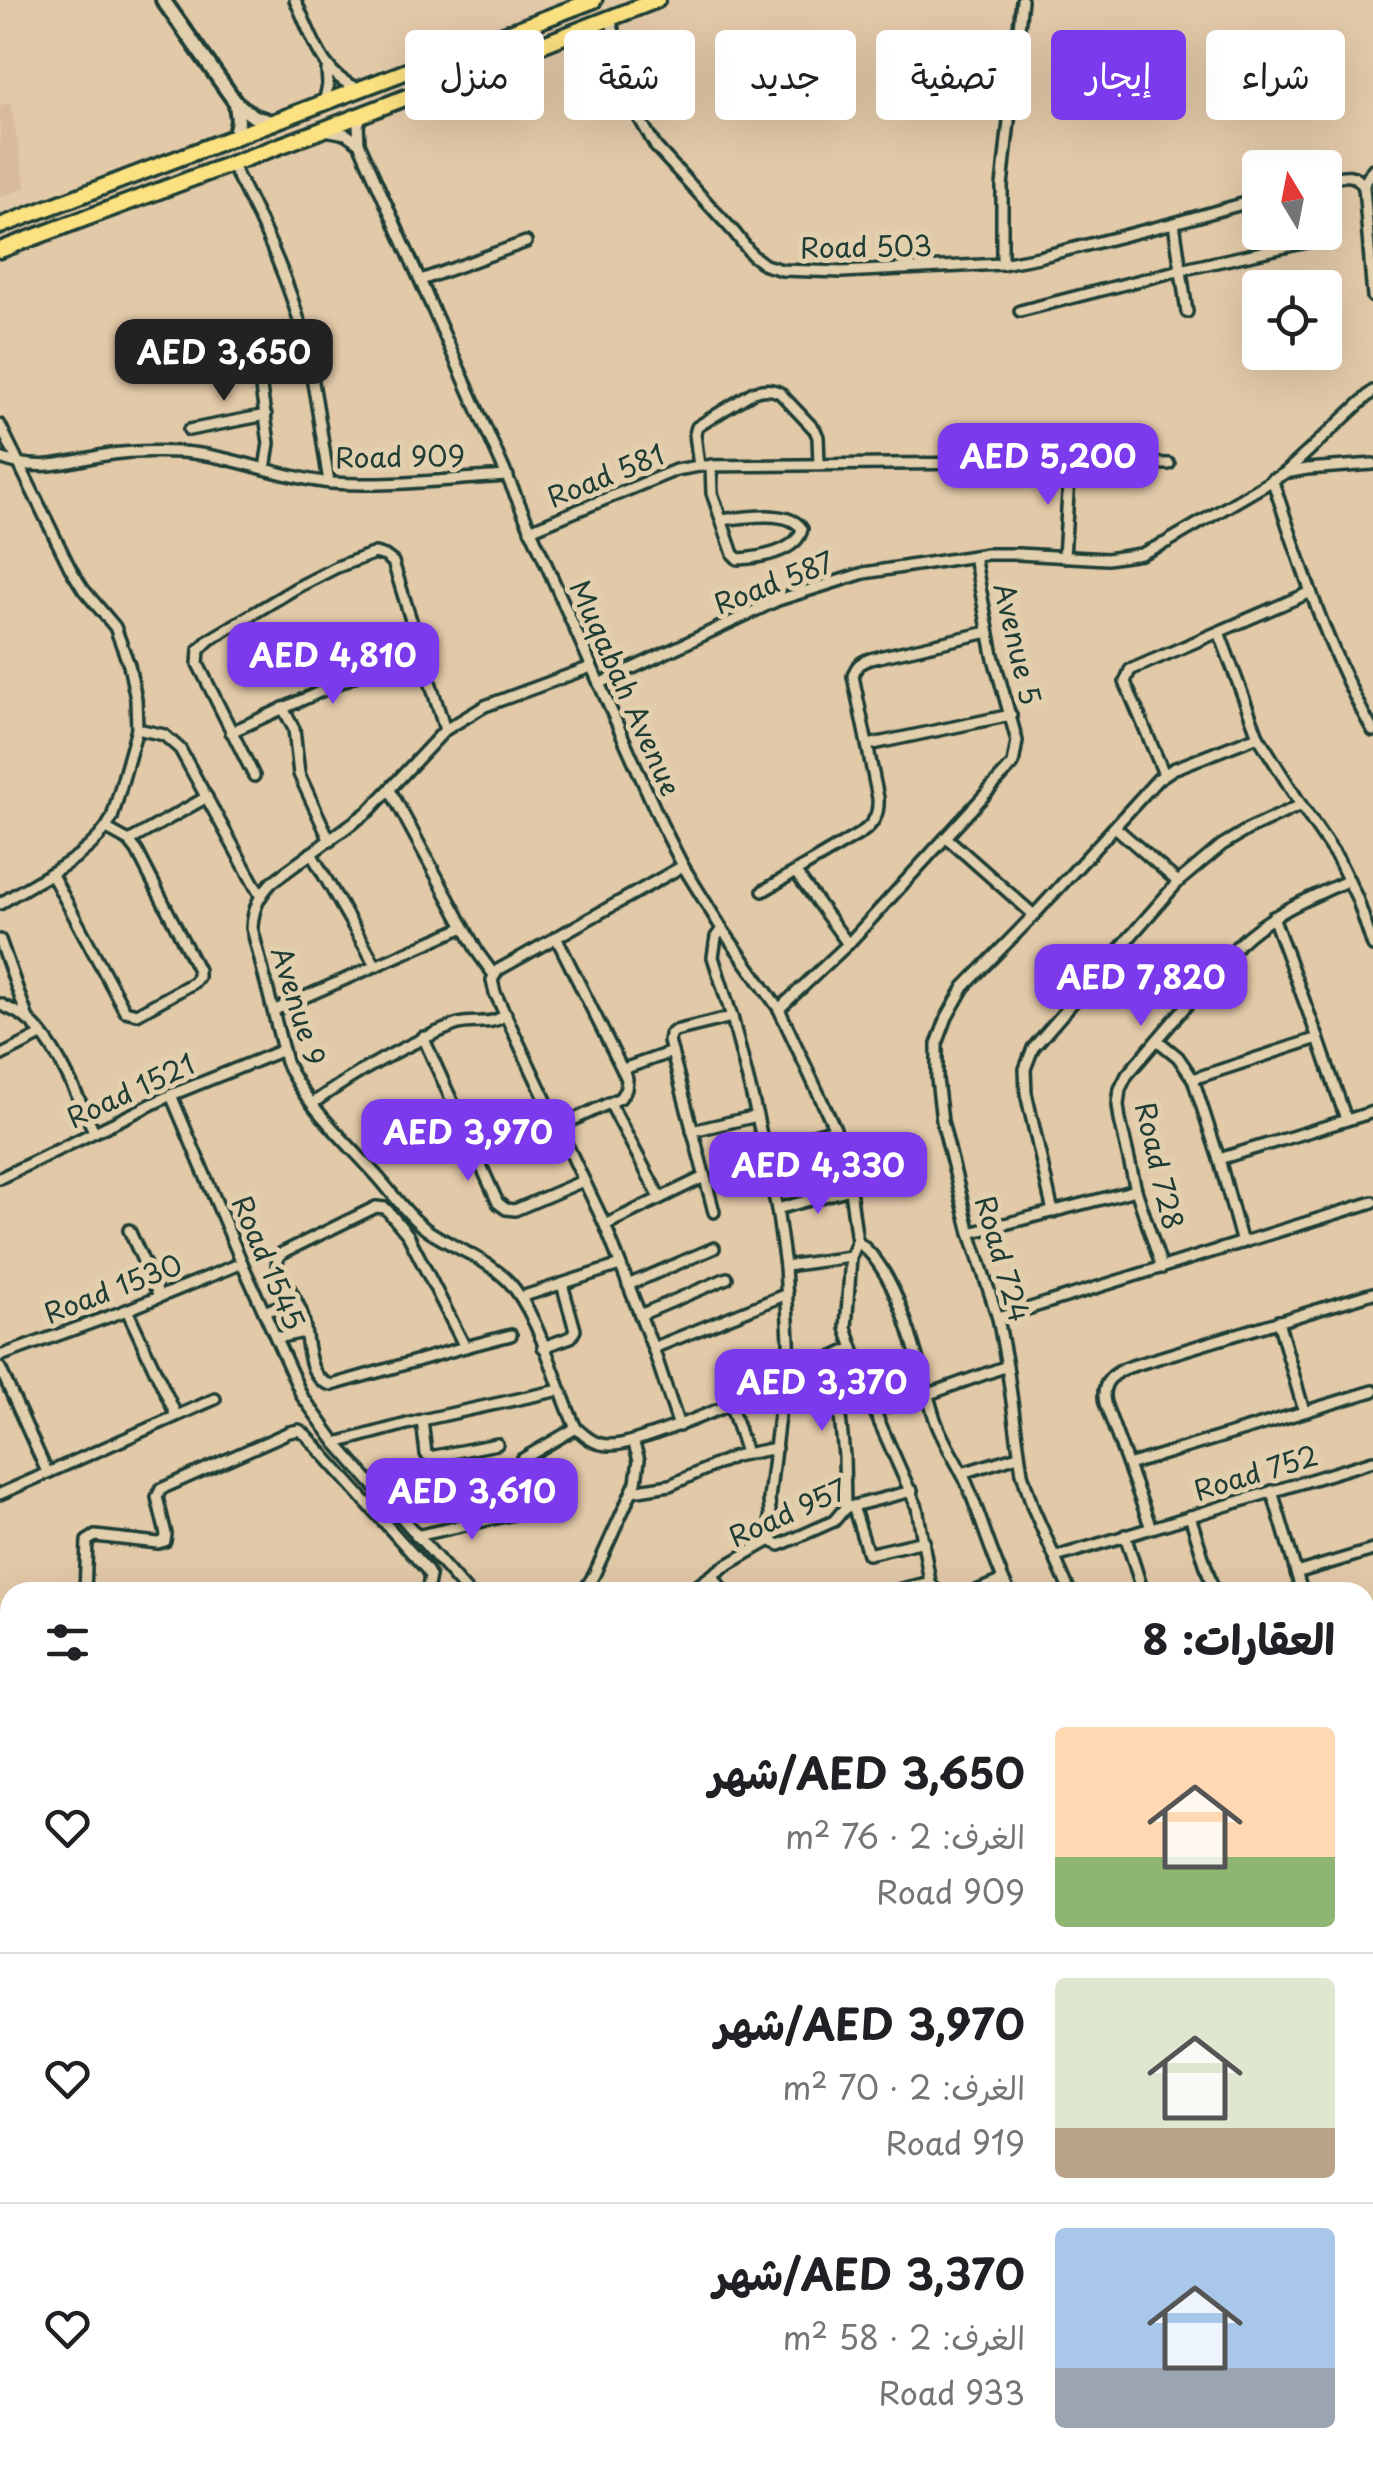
<!DOCTYPE html>
<html lang="ar">
<meta charset="utf-8">
<style>
:root{--surface:#fff;--page:#f6f6f6;--text:#202124;--muted:#757577;--line:#e0e0e0;--accent:#7c3aed}
body{margin:0;font-family:"Playpen Sans","Playpen Sans Arabic",sans-serif;background:var(--page);color:var(--text);direction:rtl;height:100vh;display:flex;flex-direction:column;font-size:38px;white-space:nowrap}
*{box-sizing:border-box;margin:0}
p{font-size:32px;color:var(--muted)}
.icon{flex:none;width:55px;height:55px;fill:none;stroke:currentColor;stroke-width:2;stroke-linecap:round;stroke-linejoin:round}
.map{position:relative;flex:1;overflow:hidden;direction:ltr}
.details{position:absolute;left:0px;top:1582px;width:1375px;height:892px;display:flex;flex-direction:column;background:var(--surface);border-radius:30px 30px 0 0;box-shadow:0 10px 40px #0002;direction:rtl}
.details>*{flex:none}
.hud{position:absolute;left:30px;top:30px;width:1315px;height:90px;direction:rtl;display:flex;gap:20px}
.needle{width:65px;rotate:350deg}
.tools{position:absolute;left:1242px;top:150px;display:grid;gap:20px}
.tools a{display:grid;place-items:center;width:100px;height:100px;border-radius:10px;background:var(--surface);box-shadow:0 10px 40px #0002;font-size:50px}
.price{position:absolute;translate:-50% -85px;padding:0 22px;border-radius:20px;background:var(--accent);color:#fff;font-size:32px;line-height:65px;filter:drop-shadow(0 2px 5px #0008)}
.price::after{content:'';position:absolute;left:50%;top:60px;width:30px;height:22px;margin-left:-15px;background:inherit;clip-path:polygon(0 0,100% 0,50% 100%)}
.price.current{background:#222;color:#fff}
ul{padding:0;list-style:none}
li{display:flex;align-items:center;gap:30px;height:250px;padding:0 40px}
li+li{border-top:2px solid var(--line)}
li span{display:grid;place-items:center;flex:none;width:280px;height:200px;border-radius:10px;color:#555}
li>.icon{margin-inline-start:auto}
span .icon{width:120px;height:120px;fill:#fffc;stroke-width:1}
li b{font-size:42px}
h2{display:flex;justify-content:space-between;align-items:center;height:120px;padding:0 40px;font-size:42px}
.pill{padding:0 35px;border-radius:10px;background:var(--surface);box-shadow:0 10px 40px #0002;font-size:35px;line-height:90px}
.pill.current{background:var(--accent);color:#fff}
.map>svg:first-child{display:block}
.built{fill:#d8bb9d}
.lines{fill:none;stroke-linecap:round;stroke-linejoin:round}
.street-casing{stroke:#1f3d34;stroke-width:16}
.secondary-casing{stroke:#1f3d34;stroke-width:20}
.primary-casing{stroke:#1f3d34;stroke-width:21}
.street{stroke:#e2cfad;stroke-width:9}
.secondary{stroke:#e2cfad;stroke-width:12}
.primary{stroke:#fbe180;stroke-width:14}
.labels{text-anchor:middle;stroke-width:10;stroke-linejoin:round;paint-order:stroke}
.street-label{font-size:28px;fill:#1f3d34;stroke:#e2cfad}
</style>
<div class="map">
<svg width="1373" height="2474" viewBox="0 0 1373 2474">
<rect width="100%" height="100%" fill="#e2c9a8"/>
<filter id="ink" filterUnits="userSpaceOnUse"><feTurbulence type="fractalNoise" baseFrequency=".01" numOctaves="2"/><feDisplacementMap in="SourceGraphic" scale="20" xChannelSelector="R" yChannelSelector="G"/><feConvolveMatrix kernelMatrix="1 2 1 2 8 2 1 2 1" color-interpolation-filters="sRGB"/></filter>
<g filter="url(#ink)">
<polygon class="built" points="10,102 26,187 0,197 0,106"/>
<g class="lines">
<g class="street-casing">
<g id="street">
<path d="M295,0C311,32 321,76 358,88"/>
<polyline points="610,18 635,111 656,147 734,232 752,255 765,265 782,270 842,272 1002,264 1039,257 1174,223 1260,199"/>
<polyline points="324,103 328,85 327,70"/>
<polyline points="362,114 358,125 359,143 662,825 683,866 722,929 779,1009 835,1129 850,1189 857,1242 851,1257 846,1328 874,1410 917,1507 930,1582 936,1592"/>
<polyline points="325,130 346,134 359,143"/>
<path d="M231,164C257,212 281,262 297,314C313,368 320,426 329,482"/>
<path d="M1325,180C1341,176 1355,170 1364,187L1373,297"/>
<polyline points="1363,186 1373,169"/>
<polyline points="1174,223 1187,312"/>
<polyline points="1002,264 1002,186 1022,0"/>
<polyline points="421,280 526,242"/>
<polyline points="1020,311 1180,270 1321,239"/>
<polyline points="259,374 269,443 265,469"/>
<path d="M0,425L70,568L83,589L115,627L129,665L136,699L137,729L112,818C92,858 36,879 0,904"/>
<polyline points="189,430 266,415"/>
<path d="M0,458C41,473 64,462 105,455C129,451 156,451 181,452C232,455 281,478 331,483C389,487 450,479 508,476"/>
<path d="M711,465L712,493L733,554L738,559C759,558 797,552 802,529C790,509 743,517 722,520"/>
<path d="M699,466L695,434L697,427L753,392C763,389 771,388 780,393L815,430L818,437L819,464"/>
<polyline points="1287,471 1373,391"/>
<path d="M1272,479C1301,564 1328,652 1373,731"/>
<polyline points="530,530 676,470 699,466 1070,462 1169,464"/>
<polyline points="1064,557 1070,462"/>
<polyline points="1219,632 1258,736 1301,805 1338,859 1357,898 1373,946"/>
<path d="M591,667L485,706L445,730L369,811L272,882C259,896 253,908 252,928L286,1062C304,1104 347,1142 377,1176C394,1195 409,1218 430,1232C456,1249 487,1259 508,1281C539,1313 556,1386 576,1428C584,1435 591,1442 601,1444C618,1448 638,1439 654,1434C723,1411 787,1378 853,1348"/>
<polyline points="599,684 778,600 864,573 987,554 1018,554 1107,559 1141,554 1167,542 1285,473 1307,469 1373,464"/>
<polyline points="283,708 294,729 299,774 330,841"/>
<polyline points="137,729 164,735 180,749 260,895"/>
<polyline points="231,732 419,647"/>
<polyline points="868,745 1011,715"/>
<polyline points="1164,774 1125,682 1130,670 1311,592"/>
<polyline points="254,776 198,664 199,650 209,640 296,588 337,567 375,553 385,556 393,562 445,730"/>
<polyline points="390,790 478,953 494,975"/>
<polyline points="1115,827 1178,882"/>
<polyline points="947,838 1034,915"/>
<polyline points="129,841 207,797"/>
<polyline points="311,853 376,966"/>
<polyline points="51,873 125,1011 137,1014 193,983 198,977 198,970 137,851 129,841 107,829"/>
<polyline points="796,873 848,944"/>
<path d="M763,891L861,833C874,824 879,814 878,798L853,676C856,666 860,662 870,659L988,632"/>
<polyline points="1273,917 1318,1038 1346,1119"/>
<polyline points="722,929 716,937 713,957 732,1017 757,1116 777,1209 785,1266 791,1378"/>
<polyline points="556,937 627,1079 626,1089 620,1098 558,1127"/>
<polyline points="0,940 28,1019"/>
<path d="M0,1004C9,1009 21,1013 28,1020C56,1042 78,1099 94,1131"/>
<polyline points="779,1009 848,944 1013,764 1017,741 993,655 974,556"/>
<polyline points="275,1010 464,927"/>
<polyline points="423,1037 498,1203 506,1209 515,1210 583,1181"/>
<polyline points="1157,1040 1178,1057 1193,1079 1219,1159 1242,1243"/>
<polyline points="0,1056 41,1035"/>
<polyline points="623,1069 672,1052"/>
<polyline points="1193,1079 1318,1038"/>
<polyline points="171,1095 242,1263 302,1396 336,1443 467,1592"/>
<path d="M313,1103C358,1071 404,1045 455,1025C473,1018 490,1028 506,1014"/>
<polyline points="610,1103 660,1198"/>
<polyline points="692,1131 757,1116"/>
<polyline points="764,1149 835,1129"/>
<polyline points="1219,1159 1373,1112"/>
<polyline points="0,1178 171,1095 283,1050"/>
<path d="M376,1207L385,1208L388,1211L408,1235L465,1347L332,1385C302,1379 310,1330 300,1309C294,1295 285,1281 277,1267L278,1257L282,1253Z"/>
<polyline points="777,1209 850,1189"/>
<polyline points="714,1212 669,1041 670,1035 675,1031 732,1017"/>
<polyline points="1053,1212 1026,1093 1025,1069 1033,1048 1178,882 1222,845 1247,830 1301,805"/>
<polyline points="605,1225 704,1177"/>
<polyline points="129,1230 159,1296"/>
<polyline points="970,1233 1136,1190"/>
<path d="M857,1242C902,1271 919,1373 936,1422C944,1444 958,1463 967,1484C982,1520 992,1558 1009,1592"/>
<polyline points="785,1266 851,1257"/>
<path d="M1162,1268L1136,1190L1120,1120L1118,1105L1120,1089L1127,1075L1239,944C1271,913 1310,898 1349,880"/>
<polyline points="628,1285 714,1248"/>
<polyline points="521,1297 620,1265"/>
<polyline points="127,1310 176,1415"/>
<polyline points="264,1312 295,1300"/>
<polyline points="640,1315 727,1278"/>
<polyline points="998,1318 1373,1202"/>
<polyline points="1278,1321 1304,1411"/>
<polyline points="276,1338 304,1332"/>
<polyline points="465,1347 511,1335"/>
<polyline points="543,1347 571,1337 575,1330 562,1284"/>
<polyline points="653,1348 787,1294"/>
<polyline points="0,1356 127,1310 242,1263"/>
<polyline points="834,1357 844,1456 845,1508"/>
<polyline points="0,1368 47,1472"/>
<polyline points="731,1406 746,1453"/>
<polyline points="874,1410 929,1394 1007,1366"/>
<polyline points="422,1420 426,1454 430,1457 497,1444"/>
<polyline points="679,1426 653,1348 605,1225 495,993 492,980 498,970 683,866"/>
<polyline points="336,1443 422,1420 560,1390"/>
<polyline points="521,1460 576,1428"/>
<polyline points="1128,1465 1373,1391"/>
<polyline points="962,1473 1018,1456"/>
<polyline points="632,1491 670,1485 735,1456 776,1448"/>
<polyline points="1272,1491 1302,1592"/>
<polyline points="0,1494 215,1399"/>
<polyline points="853,1506 868,1554 924,1541"/>
<polyline points="1190,1516 1214,1592"/>
<path d="M1151,1528L1105,1403C1100,1382 1114,1372 1132,1366L1373,1293"/>
<polyline points="1125,1535 1143,1592"/>
<polyline points="416,1536 519,1513"/>
<polyline points="772,1539 769,1499 783,1382"/>
<polyline points="772,1539 773,1542 780,1545 834,1521 845,1508 912,1491"/>
<polyline points="1056,1557 1373,1461"/>
<polyline points="1296,1573 1373,1550"/>
<polyline points="713,1575 723,1592"/>
<polyline points="85,1592 87,1541 95,1536 158,1543 165,1541 166,1534 157,1497 161,1489 289,1432 299,1430 306,1435 426,1569 430,1576 427,1592"/>
<polyline points="583,1592 594,1575 636,1482 639,1460 633,1441"/>
<polyline points="689,1592 722,1568 772,1539"/>
<polyline points="889,1592 930,1582"/>
<polyline points="974,1592 1003,1580"/>
<polyline points="1070,1592 1033,1508 1022,1473 1007,1366 998,1318 970,1233 942,1121 937,1079 937,1044 947,1017 964,987 1034,915 1158,779 1173,769 1258,736"/>
<polyline points="0,1633 9,1641"/>
<polyline points="1365,1646 1373,1644"/>
<polyline points="0,1730 10,1723"/>
<polyline points="1365,1806 1373,1830"/>
<polyline points="0,1863 10,1857"/>
<polyline points="1365,2012 1373,2009"/>
<polyline points="1365,2147 1373,2144"/>
<polyline points="1365,2248 1373,2245"/>
<polyline points="0,2316 10,2311"/>
<polyline points="0,2338 8,2357"/>
<polyline points="1365,2349 1373,2346"/>
<polyline points="0,2417 10,2413"/>
<polyline points="1365,2462 1373,2459"/>
<polyline points="109,2465 112,2474"/>
<polyline points="181,2465 186,2474"/>
<polyline points="243,2465 247,2474"/>
<polyline points="672,2465 676,2474"/>
<polyline points="746,2465 750,2474"/>
<polyline points="892,2465 897,2474"/>
<polyline points="967,2465 971,2474"/>
<polyline points="1184,2465 1188,2474"/>
<polyline points="1286,2465 1288,2474"/>
<polyline points="12,2474 32,2465"/>
<polyline points="325,2474 341,2465"/>
<polyline points="770,2474 788,2465"/>
<polyline points="936,2474 954,2465"/>
<polyline points="1329,2474 1356,2465"/>
</g>
</g>
<g class="secondary-casing">
<g id="secondary">
<polyline points="163,0 236,103 253,116 273,123"/>
<polyline points="234,138 238,121 236,103"/>
<polyline points="0,2139 10,2157"/>
<polyline points="0,2173 10,2193"/>
<polyline points="151,2465 156,2474"/>
<polyline points="171,2465 176,2474"/>
</g>
</g>
<g class="primary-casing">
<g id="primary">
<polyline points="0,226 594,0"/>
<polyline points="0,250 322,130 657,0"/>
</g>
</g>
<use href="#street" class="street"/>
<use href="#secondary" class="secondary"/>
<use href="#primary" class="primary"/>
</g>
</g>
<g class="labels">
<g class="street-label">
<text transform="translate(866 247) rotate(-1)" y="10">Road 503</text>
<text transform="translate(400 457) rotate(-1)" y="10">Road 909</text>
<text transform="translate(606 476) rotate(-22)" y="10">Road 581</text>
<text transform="translate(774 583) rotate(-21)" y="10">Road 587</text>
<text transform="translate(1017 644) rotate(77)" y="10">Avenue 5</text>
<text transform="translate(625 688) rotate(66)" y="10">Muqabah Avenue</text>
<text transform="translate(298 1006) rotate(73)" y="10">Avenue 9</text>
<text transform="translate(131 1091) rotate(-25)" y="10">Road 1521</text>
<text transform="translate(1159 1166) rotate(77)" y="10">Road 728</text>
<text transform="translate(1002 1259) rotate(74)" y="10">Road 724</text>
<text transform="translate(268 1263) rotate(67)" y="10">Road 1545</text>
<text transform="translate(113 1289) rotate(-21)" y="10">Road 1530</text>
<text transform="translate(1256 1473) rotate(-17)" y="10">Road 752</text>
<text transform="translate(788 1513) rotate(-24)" y="10">Road 957</text>
</g>
</g>
</svg>
<div class="tools">
<a><svg class="needle" viewBox="-14 -14 28 28"><path d="M0-13l5 13h-10z" fill="#e53935"/><path d="M0 13l5-13h-10z" fill="#757577"/></svg></a>
<a><svg class="icon" aria-label="locate" viewBox="0 0 24 24"><circle cx="12" cy="12" r="6"/><path d="M12 2v4M12 18v4M2 12h4M18 12h4"/></svg></a>
</div>
<b class="price current" style="left:224px;top:404px">AED 3,650</b>
<b class="price" style="left:1048px;top:508px">AED 5,200</b>
<b class="price" style="left:333px;top:707px">AED 4,810</b>
<b class="price" style="left:1141px;top:1029px">AED 7,820</b>
<b class="price" style="left:468px;top:1184px">AED 3,970</b>
<b class="price" style="left:818px;top:1217px">AED 4,330</b>
<b class="price" style="left:822px;top:1434px">AED 3,370</b>
<b class="price" style="left:472px;top:1543px">AED 3,610</b>
<div class="hud">
<a class="pill">شراء</a>
<a class="pill current">إيجار</a>
<a class="pill">تصفية</a>
<a class="pill">جديد</a>
<a class="pill">شقة</a>
<a class="pill">منزل</a>
</div>
<section class="details">
<h2>العقارات: 8<svg class="icon" aria-label="filters" viewBox="0 0 24 24"><path d="M4 7h16M4 17h16"/><circle cx="9" cy="7" r="2"/><circle cx="15" cy="17" r="2"/></svg></h2>
<ul>
<li><span style="background:linear-gradient(#ffd9b3 65%,#8fb573 0)"><svg class="icon" aria-label="home" viewBox="0 0 24 24"><path d="M3 11l9-7 9 7M6 9v11h12V9"/></svg></span><div><b>AED 3,650/شهر</b><p>الغرف: 2 · 76 m²</p><p>Road 909</p></div><svg class="icon" aria-label="heart" viewBox="0 0 24 24"><path d="M12 20l-8-8c-3-5 5-10 8-4 3-6 11-1 8 4z"/></svg></li>
<li><span style="background:linear-gradient(#dfe7d0 75%,#b9a48a 0)"><svg class="icon" aria-label="home" viewBox="0 0 24 24"><path d="M3 11l9-7 9 7M6 9v11h12V9"/></svg></span><div><b>AED 3,970/شهر</b><p>الغرف: 2 · 70 m²</p><p>Road 919</p></div><svg class="icon" aria-label="heart" viewBox="0 0 24 24"><path d="M12 20l-8-8c-3-5 5-10 8-4 3-6 11-1 8 4z"/></svg></li>
<li><span style="background:linear-gradient(#a9c7e8 70%,#9aa5b1 0)"><svg class="icon" aria-label="home" viewBox="0 0 24 24"><path d="M3 11l9-7 9 7M6 9v11h12V9"/></svg></span><div><b>AED 3,370/شهر</b><p>الغرف: 2 · 58 m²</p><p>Road 933</p></div><svg class="icon" aria-label="heart" viewBox="0 0 24 24"><path d="M12 20l-8-8c-3-5 5-10 8-4 3-6 11-1 8 4z"/></svg></li>
</ul>
</section>
</div>
